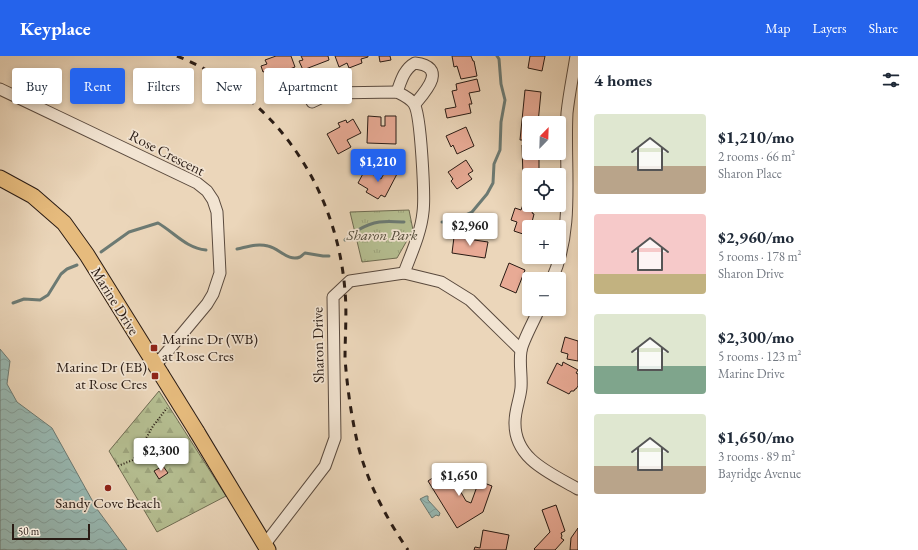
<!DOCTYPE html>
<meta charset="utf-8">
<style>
:root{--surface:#fff;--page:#f6f6f7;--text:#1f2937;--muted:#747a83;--accent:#2563eb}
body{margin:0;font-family:"EB Garamond",serif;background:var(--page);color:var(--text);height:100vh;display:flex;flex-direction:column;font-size:15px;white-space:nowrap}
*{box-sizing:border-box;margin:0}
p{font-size:13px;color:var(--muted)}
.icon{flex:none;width:22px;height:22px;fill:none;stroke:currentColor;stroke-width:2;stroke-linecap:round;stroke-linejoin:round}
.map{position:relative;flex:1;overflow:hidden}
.panel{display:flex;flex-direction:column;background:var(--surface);width:340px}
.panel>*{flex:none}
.banner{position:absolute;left:12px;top:12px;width:380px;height:36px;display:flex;gap:8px}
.needle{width:26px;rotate:23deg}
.controls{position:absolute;left:522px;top:60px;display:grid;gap:8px}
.controls a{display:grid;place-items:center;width:44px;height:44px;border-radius:4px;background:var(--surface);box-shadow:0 2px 6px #0003;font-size:20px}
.scale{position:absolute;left:12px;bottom:10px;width:78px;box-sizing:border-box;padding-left:4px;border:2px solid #291b14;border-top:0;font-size:11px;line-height:14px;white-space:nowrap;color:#291b14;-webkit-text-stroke:3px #f2e4d2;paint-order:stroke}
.price{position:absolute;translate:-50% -34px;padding:0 9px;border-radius:4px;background:#fff;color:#222;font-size:13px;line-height:26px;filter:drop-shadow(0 1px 2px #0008)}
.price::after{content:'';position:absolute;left:50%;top:24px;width:12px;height:9px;margin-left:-6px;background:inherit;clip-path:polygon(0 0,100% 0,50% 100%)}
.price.current{background:var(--accent);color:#fff}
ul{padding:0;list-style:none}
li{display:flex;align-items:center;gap:12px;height:100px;padding:0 16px}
li span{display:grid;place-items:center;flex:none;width:112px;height:80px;border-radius:4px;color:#555}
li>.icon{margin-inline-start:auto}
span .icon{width:48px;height:48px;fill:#fffc;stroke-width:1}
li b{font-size:17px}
h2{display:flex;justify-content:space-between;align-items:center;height:48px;padding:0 16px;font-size:17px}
.pill{padding:0 14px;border-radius:4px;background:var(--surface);box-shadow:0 2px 6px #0003;font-size:14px;line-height:36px}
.pill.current{background:var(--accent);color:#fff}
header{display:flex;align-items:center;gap:24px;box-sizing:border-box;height:56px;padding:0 20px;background:var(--accent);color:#fff}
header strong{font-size:19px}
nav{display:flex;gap:22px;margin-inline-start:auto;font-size:14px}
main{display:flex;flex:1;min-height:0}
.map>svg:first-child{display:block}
.grass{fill:url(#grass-tufts);stroke:#6f6c52}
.forest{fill:url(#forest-firs);stroke:#6f6c52}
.water{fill:url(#water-waves);stroke:#6c7a73}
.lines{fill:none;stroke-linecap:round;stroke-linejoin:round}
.stream{stroke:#6c7a73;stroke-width:3}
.building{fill:#e8aa95;stroke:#291b14}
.minor-casing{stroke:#5a4a3e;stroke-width:13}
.major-casing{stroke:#291b14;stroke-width:17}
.path{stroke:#291b14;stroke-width:2;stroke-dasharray:1 2;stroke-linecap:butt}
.minor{stroke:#f2e4d2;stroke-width:11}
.major{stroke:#e6bb7d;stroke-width:15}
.rail{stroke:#291b14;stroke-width:3;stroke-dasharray:7 7;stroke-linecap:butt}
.major-bridge-casing{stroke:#291b14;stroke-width:17;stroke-linecap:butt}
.major-bridge{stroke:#e6bb7d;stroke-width:15}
.poi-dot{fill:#8f2418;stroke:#f2e4d2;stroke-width:1.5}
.labels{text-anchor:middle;stroke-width:3.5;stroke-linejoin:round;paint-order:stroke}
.street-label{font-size:15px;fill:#291b14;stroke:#f2e4d2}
.park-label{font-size:15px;font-style:italic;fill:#534c3a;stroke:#f2e4d2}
.poi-label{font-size:15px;fill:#291b14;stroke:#f2e4d2;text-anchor:start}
</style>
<header>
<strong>Keyplace</strong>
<nav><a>Map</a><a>Layers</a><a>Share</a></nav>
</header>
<main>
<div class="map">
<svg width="578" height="494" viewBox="0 0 578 494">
<defs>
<pattern id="grass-tufts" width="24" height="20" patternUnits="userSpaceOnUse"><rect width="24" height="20" fill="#b5be91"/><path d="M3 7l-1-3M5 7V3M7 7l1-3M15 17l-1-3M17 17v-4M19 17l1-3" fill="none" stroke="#9ca37c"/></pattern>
<pattern id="forest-firs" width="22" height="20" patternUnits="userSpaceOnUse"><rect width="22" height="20" fill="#b5be91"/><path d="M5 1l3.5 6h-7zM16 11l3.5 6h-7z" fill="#9ca37c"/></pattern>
<pattern id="water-waves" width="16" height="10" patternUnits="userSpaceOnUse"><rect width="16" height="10" fill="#98b9b3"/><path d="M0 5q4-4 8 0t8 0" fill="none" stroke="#839e99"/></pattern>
</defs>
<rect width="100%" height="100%" fill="#ebd6ba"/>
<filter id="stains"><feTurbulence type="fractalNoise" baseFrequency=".005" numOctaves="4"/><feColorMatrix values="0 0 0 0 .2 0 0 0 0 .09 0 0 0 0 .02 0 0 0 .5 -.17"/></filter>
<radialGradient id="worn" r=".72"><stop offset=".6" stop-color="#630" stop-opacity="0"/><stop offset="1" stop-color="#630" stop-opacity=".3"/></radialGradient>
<polygon class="grass" points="409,154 413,174 397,202 362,206 350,156"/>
<polygon class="forest" points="159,335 226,440 157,476 109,395"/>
<g class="water">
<polygon points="0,293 10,305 7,328 17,346 52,372 97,453 127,494 0,494"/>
<polygon points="426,440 428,440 428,444 440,457 439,460 436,459 432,462 420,443"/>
</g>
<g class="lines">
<g class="stream">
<polyline points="442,166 450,166 472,156 487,138 493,127 494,108 500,94 501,66 505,44 501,28 499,3 497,0"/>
<path d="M345,184C349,179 353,177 358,174C375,164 385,165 404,166"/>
<path d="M237,193C247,191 257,187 268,190C279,192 288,206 300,201C302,200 303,198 305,197L323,200H329"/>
<path d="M101,196L129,176L158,167C175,177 186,192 206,194"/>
<polyline points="13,247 24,243 40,244 48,239 61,218 67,213 77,209"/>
</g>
</g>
<g class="building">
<polygon points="276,0 291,0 295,11 274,19 272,13 263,16 261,10 267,8 265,4"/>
<polygon points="301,0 328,0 329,4 303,14 299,5 303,4"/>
<polygon points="335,0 368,0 368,1 361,3 362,7 349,12 347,7 339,11"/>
<polygon points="379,0 390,0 391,4 380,6"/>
<polygon points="452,0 471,0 473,5 474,5 477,20 461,23 457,10 454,11"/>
<polygon points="530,0 545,0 542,15 528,12"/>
<polygon points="477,23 480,35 469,37 472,48 469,48 471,57 447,62 445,53 456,51 452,35 457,34 456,28"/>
<polygon points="525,34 541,36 538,67 529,67 529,84 520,84"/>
<polygon points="368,60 381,61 381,70 385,70 385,60 396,60 396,88 367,87"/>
<polygon points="353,63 361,77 347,84 351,91 338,98 327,78 340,71 338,67 346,64 347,67"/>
<polygon points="466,71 474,90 457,98 453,89 451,91 446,80"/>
<polygon points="529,88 529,97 539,97 539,119 529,119 529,121 523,121 522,89"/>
<polygon points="466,104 473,115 468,118 472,123 457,133 451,125 453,123 448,116"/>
<polygon points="387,112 397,118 385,141 381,139 378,143 366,136 368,133 358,127 365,114 381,123"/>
<polygon points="524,146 529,148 529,149 535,149 532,157 534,158 532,166 534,166 533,171 529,171 529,180 514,175 517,166 511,164 515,152 521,154"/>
<polygon points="454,181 488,186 485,202 452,197"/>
<polygon points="509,207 525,214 516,237 500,230"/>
<polygon points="565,281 578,285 578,305 567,303 568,298 561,296"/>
<polygon points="563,306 578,314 576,317 578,318 578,330 576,333 575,333 574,335 571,335 569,338 547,327 557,307 562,310"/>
<polygon points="163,410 168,417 159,423 154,415"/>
<polygon points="440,413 444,413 447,419 457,413 462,422 455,426 466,445 471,447 479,425 492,430 483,456 457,472 428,425 434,421 436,415"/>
<polygon points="556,449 565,475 561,477 562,480 561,482 564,484 555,494 535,494 534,493 550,476 542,454"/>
<polygon points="578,472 578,494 570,494 571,482"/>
<polygon points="483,474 509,479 506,494 474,494 475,491 480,492"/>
</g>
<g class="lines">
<g class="minor-casing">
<g id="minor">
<polyline points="0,33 197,127 207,135 213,144 217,156 220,217 213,238 207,248 162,302 155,307"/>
<path d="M397,36C401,25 404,13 415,7C448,11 426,35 415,48"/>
<path d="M312,46L331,37L397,36C403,39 410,42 414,48C421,58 425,141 423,156C421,177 411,198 404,217"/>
<path d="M552,223C575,172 564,112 567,57C569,38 573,19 576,0"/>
<path d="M539,253C535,263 522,286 521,295C519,307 522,320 521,332C520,343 515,354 515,366C514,403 550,417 578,433"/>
<polyline points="265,488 325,410 335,382 333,241 350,225 404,217 441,226 470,244 521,294"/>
</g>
</g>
<g class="major-casing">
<g id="major">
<polyline points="0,122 33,140 64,167 87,199 161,318"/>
<polyline points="197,376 268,494"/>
</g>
</g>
<polyline class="path" points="118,410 133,404 140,393 153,370 167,352"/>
<use href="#minor" class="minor"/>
<use href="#major" class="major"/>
<path class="rail" d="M177,0C275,39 337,132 345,235C347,257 345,280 345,302C347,330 351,358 357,385C366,424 386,462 408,494"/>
<g class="major-bridge-casing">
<polyline id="major-bridge" points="161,318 197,376"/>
</g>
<use href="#major-bridge" class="major-bridge"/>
</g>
<g class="poi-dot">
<rect x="150" y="288" width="8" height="8" rx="2"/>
<rect x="151" y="316" width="8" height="8" rx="2"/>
<circle cx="108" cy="432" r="4"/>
</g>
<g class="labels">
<g class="street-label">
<text transform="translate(167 97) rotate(27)" y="5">Rose Crescent</text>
<text transform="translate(115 245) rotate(58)" y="5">Marine Drive</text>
<text transform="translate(318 289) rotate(-91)" y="5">Sharon Drive</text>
</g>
<g class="park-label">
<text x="382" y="184">Sharon Park</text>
</g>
<g class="poi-label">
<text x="162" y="288">Marine Dr (WB)<tspan x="162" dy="17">at Rose Cres</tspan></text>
<text x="147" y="316" text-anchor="end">Marine Dr (EB)<tspan x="147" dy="17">at Rose Cres</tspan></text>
<text x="108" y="452" text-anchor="middle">Sandy Cove Beach</text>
</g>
</g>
<rect width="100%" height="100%" filter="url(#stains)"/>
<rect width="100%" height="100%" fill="url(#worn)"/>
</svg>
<div class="controls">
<a><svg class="needle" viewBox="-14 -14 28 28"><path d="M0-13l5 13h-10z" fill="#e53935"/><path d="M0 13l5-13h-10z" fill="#747a83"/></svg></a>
<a><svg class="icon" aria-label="locate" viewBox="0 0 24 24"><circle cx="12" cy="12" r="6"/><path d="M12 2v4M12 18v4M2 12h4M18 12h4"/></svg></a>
<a>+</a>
<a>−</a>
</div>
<div class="scale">50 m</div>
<b class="price current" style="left:378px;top:127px">$1,210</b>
<b class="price" style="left:470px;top:191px">$2,960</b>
<b class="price" style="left:161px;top:416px">$2,300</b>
<b class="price" style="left:459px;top:441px">$1,650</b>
<div class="banner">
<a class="pill">Buy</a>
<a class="pill current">Rent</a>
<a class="pill">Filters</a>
<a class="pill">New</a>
<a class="pill">Apartment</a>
</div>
</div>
<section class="panel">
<h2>4 homes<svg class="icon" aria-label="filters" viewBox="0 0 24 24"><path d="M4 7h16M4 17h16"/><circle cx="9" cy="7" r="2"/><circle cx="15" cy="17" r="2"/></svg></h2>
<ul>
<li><span style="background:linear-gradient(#dfe7d0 65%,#b9a48a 0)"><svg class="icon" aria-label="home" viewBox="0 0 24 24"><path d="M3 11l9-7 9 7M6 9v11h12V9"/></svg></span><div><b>$1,210/mo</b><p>2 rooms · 66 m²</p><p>Sharon Place</p></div></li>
<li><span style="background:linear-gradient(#f6c9c9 75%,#c2b280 0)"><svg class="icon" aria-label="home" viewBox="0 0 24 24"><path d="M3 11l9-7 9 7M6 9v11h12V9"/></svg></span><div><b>$2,960/mo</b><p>5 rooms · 178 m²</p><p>Sharon Drive</p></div></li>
<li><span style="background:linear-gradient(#dfe7d0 65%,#7fa58c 0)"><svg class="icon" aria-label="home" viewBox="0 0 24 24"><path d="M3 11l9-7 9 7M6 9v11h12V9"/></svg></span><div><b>$2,300/mo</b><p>5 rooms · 123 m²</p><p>Marine Drive</p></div></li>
<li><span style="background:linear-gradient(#dfe7d0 65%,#b9a48a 0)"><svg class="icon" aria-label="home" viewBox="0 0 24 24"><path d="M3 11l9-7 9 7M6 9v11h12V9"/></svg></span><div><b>$1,650/mo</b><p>3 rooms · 89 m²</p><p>Bayridge Avenue</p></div></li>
</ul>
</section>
</main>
